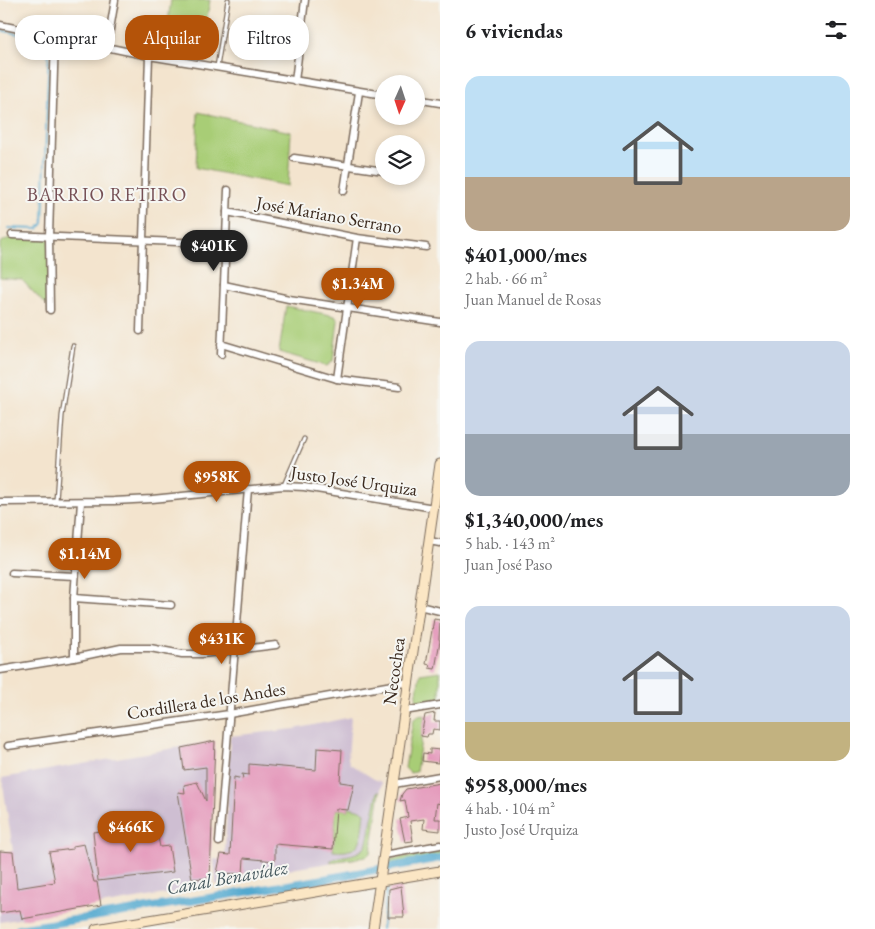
<!DOCTYPE html>
<html lang="es">
<meta charset="utf-8">
<style>
:root{--surface:#fff;--page:#f6f6f6;--text:#202124;--muted:#757577;--accent:#b45309}
body{margin:0;font-family:"EB Garamond",serif;background:var(--page);color:var(--text);height:100vh;display:flex;flex-direction:column;font-size:19px;white-space:nowrap}
*{box-sizing:border-box;margin:0}
p{font-size:16px;color:var(--muted)}
.icon{flex:none;width:28px;height:28px;fill:none;stroke:currentColor;stroke-width:2;stroke-linecap:round;stroke-linejoin:round}
.map{position:relative;flex:1;overflow:hidden}
.panel{display:flex;flex-direction:column;background:var(--surface);width:435px}
.panel>*{flex:none}
.guide{position:absolute;left:15px;top:15px;width:350px;height:45px;display:flex;gap:10px}
.needle{width:32px;rotate:183deg}
.tools{position:absolute;left:375px;top:75px;display:grid;gap:10px}
.tools a{display:grid;place-items:center;width:50px;height:50px;border-radius:50%;background:var(--surface);box-shadow:0 2px 8px #0003;font-size:25px}
.price{position:absolute;translate:-50% -42px;padding:0 11px;border-radius:18px;background:var(--accent);color:#fff;font-size:16px;line-height:32px;filter:drop-shadow(0 1px 2px #0008)}
.price::after{content:'';position:absolute;left:50%;top:30px;width:15px;height:11px;margin-left:-8px;background:inherit;clip-path:polygon(0 0,100% 0,50% 100%)}
.price.on{background:#222;color:#fff}
ul{padding:0;list-style:none}
li{display:grid;align-content:center;gap:10px;height:265px;padding:0 25px}
li span{display:grid;place-items:center;height:155px;border-radius:15px;color:#555}
li>.icon{margin-inline-start:auto}
span .icon{width:90px;height:90px;fill:#fffc;stroke-width:1}
li b{font-size:21px}
h2{display:flex;justify-content:space-between;align-items:center;height:60px;padding:0 25px;font-size:21px}
.chip{padding:0 18px;border-radius:20px;background:var(--surface);box-shadow:0 2px 8px #0003;font-size:18px;line-height:45px}
.chip.on{background:var(--accent);color:#fff}
main{display:flex;flex:1;min-height:0}
.map>svg:first-child{display:block}
.industrial{fill:#cebed2}
.green{fill:#a8cd76;stroke:#727c4a}
.lines{fill:none;stroke-linecap:round;stroke-linejoin:round}
.stream{stroke:#52a9cf;stroke-width:2}
.canal{stroke:#52a9cf;stroke-width:8}
.building{fill:#e497ba}
.lane-casing{stroke:#7b6b5c;stroke-width:5.5}
.street-casing{stroke:#7b6b5c;stroke-width:9}
.secondary-casing{stroke:#7b6b5c;stroke-width:11}
.lane{stroke:#fff;stroke-width:3}
.street{stroke:#fff;stroke-width:6}
.secondary{stroke:#fbe6c4;stroke-width:9}
.labels{text-anchor:middle;stroke-width:4;stroke-linejoin:round;paint-order:stroke}
.street-label{font-size:18px;fill:#3b2a1e;stroke:#f6f6f2}
.neighbourhood-label{font-size:19px;letter-spacing:1px;fill:#765055;stroke:#f6f6f2}
.water-label{font-size:19px;font-style:italic;fill:#43565c;stroke:#f6f6f2}
</style>
<main>
<div class="map">
<svg width="440" height="929" viewBox="0 0 440 929">
<rect width="100%" height="100%" fill="#f6f6f2"/>
<filter id="ink" filterUnits="userSpaceOnUse"><feTurbulence type="fractalNoise" baseFrequency=".02" numOctaves="2"/><feDisplacementMap in="SourceGraphic" scale="10" xChannelSelector="R" yChannelSelector="G"/><feConvolveMatrix kernelMatrix="1 2 1 2 8 2 1 2 1" color-interpolation-filters="sRGB"/></filter>
<filter id="wash" filterUnits="userSpaceOnUse"><feTurbulence type="fractalNoise" baseFrequency=".0096" numOctaves="4" result="noise"/><feDisplacementMap in="SourceGraphic" scale="20" xChannelSelector="R" yChannelSelector="G"/><feGaussianBlur stdDeviation="1.12" result="paint"/><feColorMatrix in="noise" values="0 0 0 0 0 0 0 0 0 0 0 0 0 0 0 0 0 1.4 0 .05"/><feComposite in="paint" operator="in"/></filter>
<g filter="url(#wash)">
<rect width="100%" height="100%" fill="#f3e4ce"/>
<g class="industrial">
<polygon points="351,717 348,759 350,764 374,779 382,782 371,852 366,857 285,870 243,874 216,885 214,859 219,860 221,854 225,854 230,736 295,729"/>
<polygon points="215,741 210,878 213,886 0,922 0,851 13,851 2,778"/>
</g>
<g class="green">
<polygon points="171,0 210,0 205,29 168,21"/>
<polygon points="198,112 291,132 288,186 196,168"/>
<polygon points="49,236 50,310 22,280 0,278 0,243 9,238"/>
<polygon points="286,306 335,316 338,321 333,361 327,366 279,352"/>
<polygon points="440,671 440,699 421,703 416,698 420,674"/>
<polygon points="425,715 416,772 410,773 405,768 413,720 418,716"/>
<path d="M378,791H380L371,852L366,857L331,862L330,861C341,853 352,859 366,847Z"/>
<path d="M349,807L361,810L365,813C363,825 364,847 350,850C345,852 338,851 333,851L336,809L348,810Z"/>
<polygon points="440,851 440,855 387,864 392,859"/>
</g>
<g class="lines">
<g class="stream">
<polyline points="0,30 42,39 49,45 43,223 38,229 8,228"/>
<polyline points="391,868 411,864 414,862"/>
<polyline points="382,929 387,887"/>
</g>
<polyline class="canal" points="19,929 319,880 440,858"/>
</g>
<g id="blocks">
<g class="building">
<polygon points="434,619 440,620 439,639 440,641 435,669 429,668 430,665 426,664"/>
<polygon points="435,713 434,721 440,721 440,730 433,729 432,734 428,734 427,737 421,736 425,715"/>
<polygon points="215,741 210,878 192,879 178,792 185,793 184,785 197,782 206,801 206,767 184,770 181,748"/>
<polygon points="317,748 342,750 340,782 354,784 348,810 336,809 333,849 275,844 275,861 244,858 243,874 217,873 221,854 230,855 234,777 243,779 242,774 249,775 249,764 316,770"/>
<polygon points="430,749 440,750 438,763 422,761 423,753 430,754"/>
<polygon points="440,783 440,804 437,803 435,819 440,819 440,831 423,829 424,819 410,821 413,841 405,842 400,819 408,817 405,800 400,801 402,794 406,789"/>
<polygon points="155,823 160,847 169,846 173,872 98,881 93,832"/>
<polygon points="84,844 94,882 97,882 101,905 22,919 20,910 0,913 0,851 13,852 17,888 55,882 49,852 73,849 73,846"/>
<polygon points="401,886 404,917 388,917 389,889"/>
</g>
</g>
</g>
<g filter="url(#ink)">
<use href="#blocks" fill-opacity="0" stroke="#7b6b5c" stroke-width="1"/>
<g class="lines">
<g class="lane-casing">
<g id="lane">
<polyline points="217,67 228,0"/>
<polyline points="284,485 304,439"/>
<polyline points="56,501 62,416 73,346"/>
</g>
</g>
<g class="street-casing">
<g id="street">
<polyline points="0,25 149,56 384,95"/>
<polyline points="107,47 115,0"/>
<polyline points="295,81 305,0"/>
<polyline points="416,99 440,103"/>
<polyline points="294,158 384,171"/>
<polyline points="344,191 359,92"/>
<polyline points="227,212 357,238 426,247"/>
<polyline points="12,235 225,244"/>
<polyline points="224,285 289,299 440,322"/>
<polyline points="50,310 49,236 55,36"/>
<polyline points="140,331 149,56"/>
<polyline points="221,344 337,379 399,387"/>
<polyline points="221,354 228,190"/>
<polyline points="337,379 357,238"/>
<polyline points="0,502 114,501 152,499 283,486 304,487 434,508"/>
<polyline points="429,541 440,543"/>
<polyline points="12,573 75,576"/>
<polyline points="74,598 171,605"/>
<polyline points="419,606 440,611"/>
<polyline points="74,658 74,598 81,502"/>
<polyline points="0,670 74,658 121,648 150,648 182,654 202,654 276,645"/>
<polyline points="404,711 440,705"/>
<polyline points="8,746 229,714 409,682"/>
<polyline points="394,784 440,776"/>
<polyline points="219,842 248,489"/>
<polyline points="384,855 440,845"/>
</g>
</g>
<g class="secondary-casing">
<g id="secondary">
<polyline points="96,929 440,871"/>
<polyline points="373,929 440,464"/>
</g>
</g>
<use href="#lane" class="lane"/>
<use href="#street" class="street"/>
<use href="#secondary" class="secondary"/>
</g>
</g>
<g class="labels">
<g class="street-label">
<text transform="translate(329 215) rotate(10)" y="6">José Mariano Serrano</text>
<text transform="translate(354 481) rotate(8)" y="6">Justo José Urquiza</text>
<text transform="translate(394 671) rotate(-82)" y="6">Necochea</text>
<text transform="translate(206 701) rotate(-9)" y="6">Cordillera de los Andes</text>
</g>
<g class="neighbourhood-label">
<text x="107" y="201">BARRIO RETIRO</text>
</g>
<g class="water-label">
<text transform="translate(227 877) rotate(-10)" y="7">Canal Benavídez</text>
</g>
</g>
</svg>
<div class="tools">
<a><svg class="needle" viewBox="-14 -14 28 28"><path d="M0-13l5 13h-10z" fill="#e53935"/><path d="M0 13l5-13h-10z" fill="#757577"/></svg></a>
<a><svg class="icon" aria-label="layers" viewBox="0 0 24 24"><path d="M12 4l9 5-9 5-9-5zM3 14l9 5 9-5"/></svg></a>
</div>
<b class="price on" style="left:214px;top:272px">$401K</b>
<b class="price" style="left:358px;top:310px">$1.34M</b>
<b class="price" style="left:217px;top:503px">$958K</b>
<b class="price" style="left:85px;top:580px">$1.14M</b>
<b class="price" style="left:222px;top:665px">$431K</b>
<b class="price" style="left:131px;top:853px">$466K</b>
<div class="guide">
<a class="chip">Comprar</a>
<a class="chip on">Alquilar</a>
<a class="chip">Filtros</a>
</div>
</div>
<section class="panel">
<h2>6 viviendas<svg class="icon" aria-label="filters" viewBox="0 0 24 24"><path d="M4 7h16M4 17h16"/><circle cx="9" cy="7" r="2"/><circle cx="15" cy="17" r="2"/></svg></h2>
<ul>
<li><span style="background:linear-gradient(#bfe0f5 65%,#b9a48a 0)"><svg class="icon" aria-label="home" viewBox="0 0 24 24"><path d="M3 11l9-7 9 7M6 9v11h12V9"/></svg></span><div><b>$401,000/mes</b><p>2 hab. · 66 m²</p><p>Juan Manuel de Rosas</p></div></li>
<li><span style="background:linear-gradient(#c9d6e8 60%,#9aa5b1 0)"><svg class="icon" aria-label="home" viewBox="0 0 24 24"><path d="M3 11l9-7 9 7M6 9v11h12V9"/></svg></span><div><b>$1,340,000/mes</b><p>5 hab. · 143 m²</p><p>Juan José Paso</p></div></li>
<li><span style="background:linear-gradient(#c9d6e8 75%,#c2b280 0)"><svg class="icon" aria-label="home" viewBox="0 0 24 24"><path d="M3 11l9-7 9 7M6 9v11h12V9"/></svg></span><div><b>$958,000/mes</b><p>4 hab. · 104 m²</p><p>Justo José Urquiza</p></div></li>
</ul>
</section>
</main>
